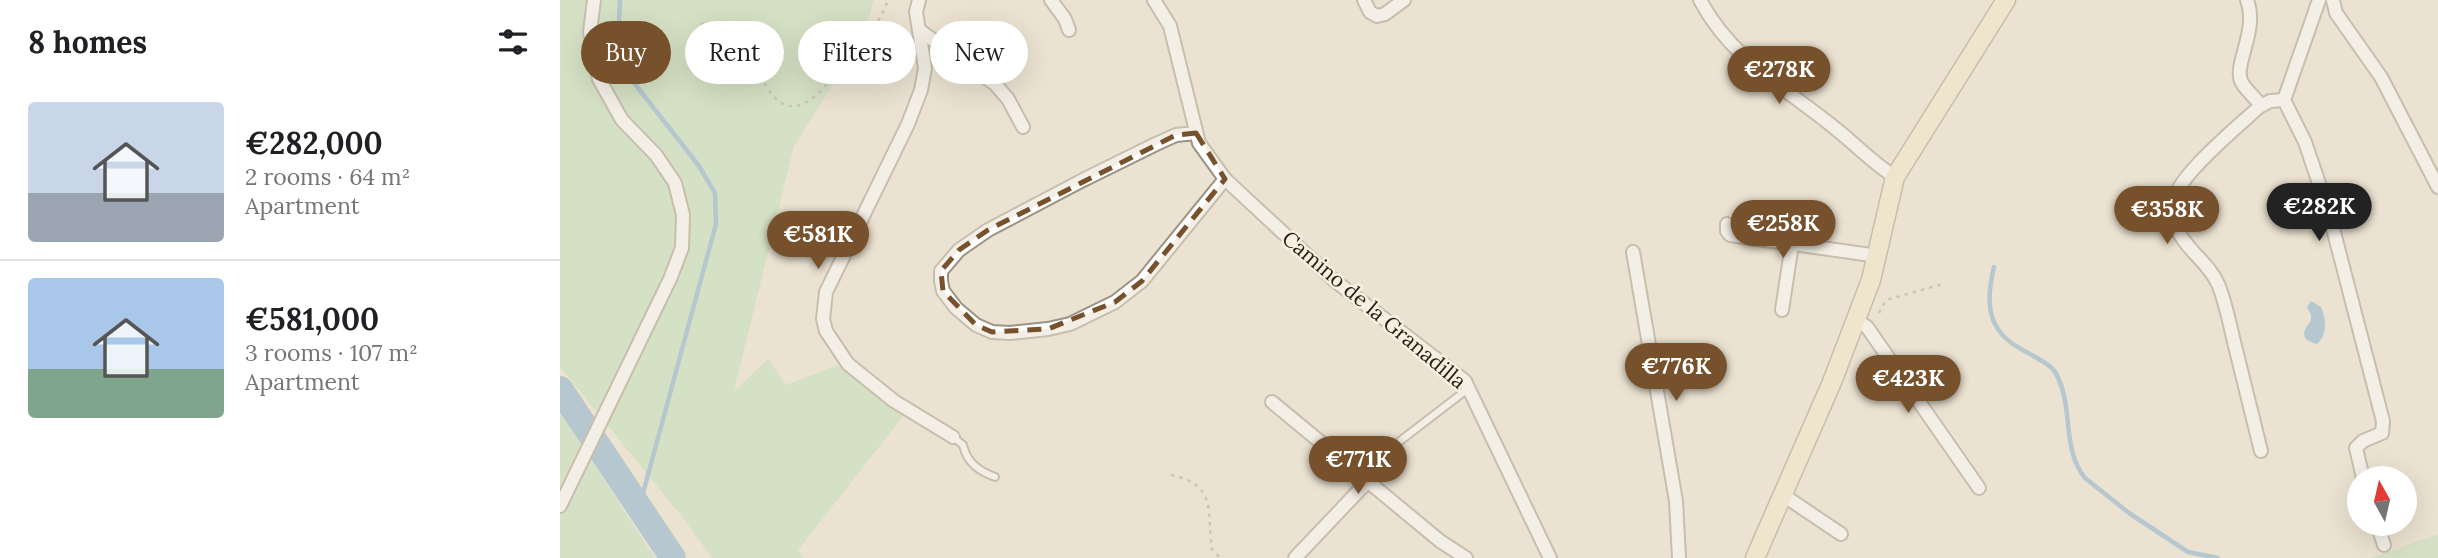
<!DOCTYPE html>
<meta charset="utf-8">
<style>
:root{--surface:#fff;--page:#f6f6f6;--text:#202124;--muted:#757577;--line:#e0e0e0;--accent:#76512c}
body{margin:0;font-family:Lora,serif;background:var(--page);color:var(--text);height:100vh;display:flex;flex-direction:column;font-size:26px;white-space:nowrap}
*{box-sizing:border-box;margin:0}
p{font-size:23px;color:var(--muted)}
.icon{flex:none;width:38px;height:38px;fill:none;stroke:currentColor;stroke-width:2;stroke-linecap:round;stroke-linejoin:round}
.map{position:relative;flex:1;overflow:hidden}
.sheet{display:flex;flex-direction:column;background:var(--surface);width:560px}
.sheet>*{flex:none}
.guide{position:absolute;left:21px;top:21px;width:665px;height:63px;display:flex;gap:14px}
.needle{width:46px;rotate:352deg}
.buttons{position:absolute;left:1787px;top:466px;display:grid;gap:14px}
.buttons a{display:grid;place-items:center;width:70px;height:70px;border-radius:50%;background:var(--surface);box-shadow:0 7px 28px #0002;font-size:35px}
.price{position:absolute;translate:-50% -60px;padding:0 16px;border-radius:24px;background:var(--accent);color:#fff;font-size:23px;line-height:46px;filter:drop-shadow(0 2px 4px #0008)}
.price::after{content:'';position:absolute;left:50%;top:42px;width:21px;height:16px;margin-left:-10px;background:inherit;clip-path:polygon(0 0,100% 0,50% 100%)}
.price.selected{background:#222;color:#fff}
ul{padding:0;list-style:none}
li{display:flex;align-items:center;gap:21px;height:175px;padding:0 28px}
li+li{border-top:2px solid var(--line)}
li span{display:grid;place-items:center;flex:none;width:196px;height:140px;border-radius:7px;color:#555}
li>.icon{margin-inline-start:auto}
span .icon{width:84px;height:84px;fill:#fffc;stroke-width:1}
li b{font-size:30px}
h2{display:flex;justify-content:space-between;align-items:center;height:84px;padding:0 28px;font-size:30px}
.chip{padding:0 24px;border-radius:32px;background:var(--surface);box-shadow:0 7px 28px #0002;font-size:24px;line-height:63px}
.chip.selected{background:var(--accent);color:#fff}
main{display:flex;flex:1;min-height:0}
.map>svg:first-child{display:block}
.green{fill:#bbe1b3}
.water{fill:#76a7cc}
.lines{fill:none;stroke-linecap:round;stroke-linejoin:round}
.stream{stroke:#76a7cc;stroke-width:4.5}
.river{stroke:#76a7cc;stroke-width:26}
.lane-casing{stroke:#9b9383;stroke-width:10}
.street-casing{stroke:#9b9383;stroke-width:16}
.secondary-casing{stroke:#9b9383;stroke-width:21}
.path{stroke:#aaa395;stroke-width:2.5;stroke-dasharray:3.5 5;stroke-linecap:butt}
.lane{stroke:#fff;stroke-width:6}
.street{stroke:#fff;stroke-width:12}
.secondary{stroke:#f4e6c6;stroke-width:18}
.marked{fill:none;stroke:#76512c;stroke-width:5;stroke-dasharray:14 9;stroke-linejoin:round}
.labels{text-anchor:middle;stroke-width:5;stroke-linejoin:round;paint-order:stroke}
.street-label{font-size:21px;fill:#24211b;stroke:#f8efdf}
</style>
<main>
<section class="sheet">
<h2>8 homes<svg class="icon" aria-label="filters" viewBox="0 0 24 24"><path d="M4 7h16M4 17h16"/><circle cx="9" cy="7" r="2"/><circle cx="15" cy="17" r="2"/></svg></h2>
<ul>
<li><span style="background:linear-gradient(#c9d6e8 65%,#9aa5b1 0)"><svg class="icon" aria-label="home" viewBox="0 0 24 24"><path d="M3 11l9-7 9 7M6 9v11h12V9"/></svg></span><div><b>€282,000</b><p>2 rooms · 64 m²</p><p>Apartment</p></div></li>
<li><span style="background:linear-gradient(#a9c7e8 65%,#7fa58c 0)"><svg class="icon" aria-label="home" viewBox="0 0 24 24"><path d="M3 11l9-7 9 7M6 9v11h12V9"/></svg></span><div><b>€581,000</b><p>3 rooms · 107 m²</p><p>Apartment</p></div></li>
</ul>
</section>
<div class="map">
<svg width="1878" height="558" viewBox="0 0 1878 558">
<rect width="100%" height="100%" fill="#ebe2d1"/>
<g class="green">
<polygon points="0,0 314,0 303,37 234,146 174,391 208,359 226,385 278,365 344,415 238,550 244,558 152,558 123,518 0,367"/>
<polygon points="0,412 95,558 0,558"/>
<polygon points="1878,534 1878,558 1811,558"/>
</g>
<path class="water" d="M1751,301L1761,307C1766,319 1768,335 1757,344C1740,340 1742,331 1751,321V315L1747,307Z"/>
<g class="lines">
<g class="stream">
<polyline points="60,0 58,45 71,79 139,166 155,193 156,224 79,508"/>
<path d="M1434,267C1427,296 1425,325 1453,344C1460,349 1469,353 1477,358C1487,364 1495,368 1499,380C1513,412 1502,449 1525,478L1569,513L1628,552L1658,558"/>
</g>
<polyline class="river" points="0,389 113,558"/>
<g class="lane-casing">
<g id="lane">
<path d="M393,437L403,445C407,463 419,471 435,477"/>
<polyline points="797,474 909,388"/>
</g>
</g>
<g class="street-casing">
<g id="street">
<polyline points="359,0 356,12 365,68 361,90 348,124 266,292 263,319 266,331 288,364 334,401 393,437"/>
<polyline points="491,0 505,19 509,30"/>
<polyline points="594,0 610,26 639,143 665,179 775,281 905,381 990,558"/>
<polyline points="804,0 810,12 817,16 825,14 844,0"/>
<path d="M1140,0C1171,59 1227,89 1276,129C1296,145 1314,164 1335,177"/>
<path d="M1687,0C1699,31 1672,66 1682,83C1687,91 1695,98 1701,105"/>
<polyline points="1759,0 1724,100 1745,142 1769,213 1823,421 1822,433 1803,441 1796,448 1803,478"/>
<polyline points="1773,0 1776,13 1821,77 1878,187"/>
<polyline points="359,30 435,84 448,99 463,127"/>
<polyline points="636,133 616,135 596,144 523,180 428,230 399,250 381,271 381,281 383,291 396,308 416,325 432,332 450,333 488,329 510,324 555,302 582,281 665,179"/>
<polyline points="1167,224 1167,231 1170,235 1318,256"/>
<polyline points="1073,252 1116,501 1119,558"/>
<polyline points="1222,310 1232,244"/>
<polyline points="1295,320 1307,327 1419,488"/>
<polyline points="712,402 880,541 906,558"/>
<path d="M1701,451C1692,416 1684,381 1675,346C1670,326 1666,303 1658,284C1644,253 1609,244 1614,201C1616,177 1680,125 1699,107L1710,101L1724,100"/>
<polyline points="1223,495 1281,534"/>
<polyline points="0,506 110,279 122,248 123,215 115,183 96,155 62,120 39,79 30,32 34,0"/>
<polyline points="1817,523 1824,545"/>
<polyline points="735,558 807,482"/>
</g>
</g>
<g class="secondary-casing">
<polyline id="secondary" points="1195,558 1272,382 1311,280 1335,177 1446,0"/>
</g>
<g class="path">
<path d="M141,23C157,29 178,33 188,47C194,54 194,63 198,71C223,124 245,111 276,74C295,51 318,29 328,0"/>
<polyline points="1319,313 1326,300 1383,284"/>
<path d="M611,475C659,485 646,513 652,549L660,558"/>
</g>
<use href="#lane" class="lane"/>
<use href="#street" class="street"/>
<use href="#secondary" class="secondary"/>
</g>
<path d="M0 0H1878V558H0ZM636,133L665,179L582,281L555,302L488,329L432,332L416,325L383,291L381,271L399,250L428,230L616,135Z" fill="#ebe2d1" fill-opacity=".55" fill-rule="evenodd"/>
<path class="marked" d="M636,133L665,179L582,281L555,302L488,329L432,332L416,325L383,291L381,271L399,250L428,230L616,135Z"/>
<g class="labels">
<g class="street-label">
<text transform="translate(814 310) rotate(40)" y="7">Camino de la Granadilla</text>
</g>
</g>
</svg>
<div class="buttons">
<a><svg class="needle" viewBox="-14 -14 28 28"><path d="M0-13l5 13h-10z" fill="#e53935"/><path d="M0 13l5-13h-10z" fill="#757577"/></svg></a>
</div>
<b class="price" style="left:1219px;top:106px">€278K</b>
<b class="price selected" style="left:1759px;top:243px">€282K</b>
<b class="price" style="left:1607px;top:246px">€358K</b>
<b class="price" style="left:1223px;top:260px">€258K</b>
<b class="price" style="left:258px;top:271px">€581K</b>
<b class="price" style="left:1116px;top:403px">€776K</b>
<b class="price" style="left:1348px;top:415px">€423K</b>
<b class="price" style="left:798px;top:496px">€771K</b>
<div class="guide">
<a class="chip selected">Buy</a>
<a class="chip">Rent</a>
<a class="chip">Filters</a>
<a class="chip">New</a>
</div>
</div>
</main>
